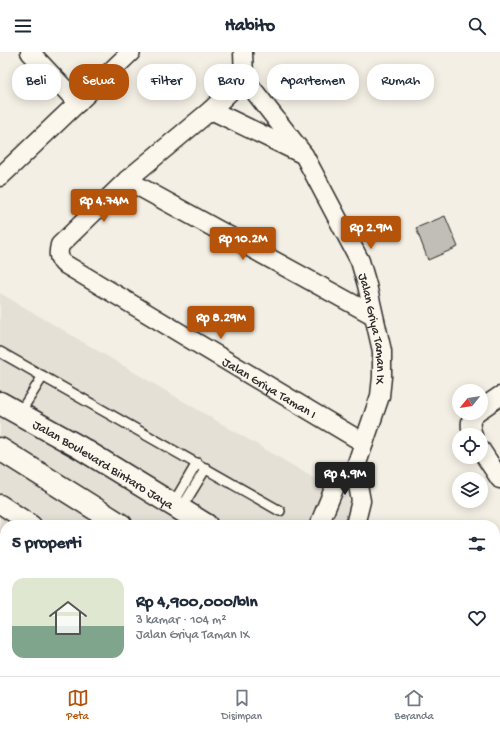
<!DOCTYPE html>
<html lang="id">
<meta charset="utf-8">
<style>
:root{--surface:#fff;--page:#f2f2f3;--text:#1f2937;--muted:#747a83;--line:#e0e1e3;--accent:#b45309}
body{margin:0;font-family:"Gochi Hand",sans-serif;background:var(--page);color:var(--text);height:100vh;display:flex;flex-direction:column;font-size:15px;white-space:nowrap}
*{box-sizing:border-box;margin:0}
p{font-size:13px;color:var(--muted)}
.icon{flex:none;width:22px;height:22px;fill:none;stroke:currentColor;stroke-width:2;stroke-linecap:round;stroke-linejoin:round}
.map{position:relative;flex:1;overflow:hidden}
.drawer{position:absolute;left:0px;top:468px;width:500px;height:156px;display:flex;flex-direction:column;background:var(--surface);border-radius:16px 16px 0 0;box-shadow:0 2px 10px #0003}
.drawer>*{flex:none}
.banner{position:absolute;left:12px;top:12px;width:476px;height:36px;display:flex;gap:8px}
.needle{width:26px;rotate:240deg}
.tools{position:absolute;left:452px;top:332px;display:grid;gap:8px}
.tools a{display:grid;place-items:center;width:36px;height:36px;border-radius:50%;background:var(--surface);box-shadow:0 2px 10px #0003;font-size:20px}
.price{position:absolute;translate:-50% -34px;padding:0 9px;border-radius:4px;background:var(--accent);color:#fff;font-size:13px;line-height:26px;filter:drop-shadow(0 1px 2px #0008)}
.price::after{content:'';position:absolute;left:50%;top:24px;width:12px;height:9px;margin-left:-6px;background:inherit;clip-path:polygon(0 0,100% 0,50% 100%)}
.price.current{background:#222;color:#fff}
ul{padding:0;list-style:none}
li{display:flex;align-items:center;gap:12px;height:100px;padding:0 12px}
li+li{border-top:1px solid var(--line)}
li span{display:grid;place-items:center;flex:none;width:112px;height:80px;border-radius:12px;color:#555}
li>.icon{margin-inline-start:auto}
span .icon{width:48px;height:48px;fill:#fffc;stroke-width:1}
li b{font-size:17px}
h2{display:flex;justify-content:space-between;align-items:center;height:48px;padding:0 12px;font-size:17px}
.chip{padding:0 14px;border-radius:16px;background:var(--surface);box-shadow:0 2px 10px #0003;font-size:14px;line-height:36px}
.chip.current{background:var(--accent);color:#fff}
header{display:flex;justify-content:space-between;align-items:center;height:52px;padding:0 12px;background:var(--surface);font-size:18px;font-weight:800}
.tab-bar{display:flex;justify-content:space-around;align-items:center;height:56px;border-top:1px solid var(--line);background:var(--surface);font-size:11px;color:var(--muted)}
.tab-bar a{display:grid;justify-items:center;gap:2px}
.tab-bar .current{color:var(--accent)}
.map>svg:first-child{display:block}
.built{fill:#e4e0d6}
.building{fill:#c0beb6;stroke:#2b2b2b}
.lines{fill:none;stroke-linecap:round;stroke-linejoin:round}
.lane-casing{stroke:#2b2b2b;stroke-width:12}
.street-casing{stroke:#2b2b2b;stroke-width:21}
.primary-casing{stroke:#2b2b2b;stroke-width:25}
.path{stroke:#2b2b2b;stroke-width:2.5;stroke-dasharray:3 3;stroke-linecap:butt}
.lane{stroke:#fbf7ec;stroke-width:9}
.street{stroke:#fbf7ec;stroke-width:18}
.primary{stroke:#fbf7ec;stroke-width:22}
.labels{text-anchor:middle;stroke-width:4;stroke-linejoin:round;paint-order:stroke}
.street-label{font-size:13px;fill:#2b2b2b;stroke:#fbf7ec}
</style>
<header><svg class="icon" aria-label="menu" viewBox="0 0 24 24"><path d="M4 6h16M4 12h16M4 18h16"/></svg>Habito<svg class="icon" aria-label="search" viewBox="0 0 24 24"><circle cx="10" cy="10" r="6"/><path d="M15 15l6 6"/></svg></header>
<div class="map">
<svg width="500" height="624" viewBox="0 0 500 624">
<rect width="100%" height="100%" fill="#f3efe4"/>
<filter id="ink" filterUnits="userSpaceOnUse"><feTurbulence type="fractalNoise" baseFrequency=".025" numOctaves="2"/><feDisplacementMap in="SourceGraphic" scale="8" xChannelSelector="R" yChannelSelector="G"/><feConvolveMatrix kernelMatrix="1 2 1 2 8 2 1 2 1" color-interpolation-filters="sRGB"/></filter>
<g filter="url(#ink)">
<g class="built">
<polygon points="0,241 351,448 362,473 5,473 5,504 0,501"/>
<polygon points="495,618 500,621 500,624 190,624 182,619"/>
</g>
<polygon class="building" points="445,164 458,195 428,208 416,176"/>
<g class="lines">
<g class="lane-casing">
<g id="lane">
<polyline points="0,300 280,459"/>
<polyline points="19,362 43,324"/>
<polyline points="173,452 197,411"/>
<polyline points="181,457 206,416"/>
</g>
</g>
<g class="street-casing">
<g id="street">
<polyline points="30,0 78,51"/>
<path id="s1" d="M243,0L244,26L304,103L360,209L367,233L382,299V325L380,344L355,417L361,449L355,473"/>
<path id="s2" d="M244,26L211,58L127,128L60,193C58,201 58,205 63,211L364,391"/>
<polyline points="211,58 300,101"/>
<polyline points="0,125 131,0"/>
<polyline points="127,128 373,263"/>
<polyline points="481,357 500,344"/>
<path d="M473,383C470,376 469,366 476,361"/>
<polyline points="481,398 500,427"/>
<polyline points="0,452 32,473"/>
<polyline points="319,473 336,432 355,417"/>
<polyline points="0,563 5,566"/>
<polyline points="495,595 500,592"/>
<polyline points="90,619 98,624"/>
<polyline points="248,624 250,619"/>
<polyline points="271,624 277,619"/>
</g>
</g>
<g class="primary-casing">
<g id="primary">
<path id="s3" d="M0,351L79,395L206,473"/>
<polyline points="0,397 121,473"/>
<polyline points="347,619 356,624"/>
<polyline points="447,619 456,624"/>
</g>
</g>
<polyline class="path" points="309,619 318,624"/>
<use href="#lane" class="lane"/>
<use href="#street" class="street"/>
<use href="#primary" class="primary"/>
</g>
</g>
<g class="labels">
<g class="street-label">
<text dy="5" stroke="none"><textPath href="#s1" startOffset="313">Jalan Griya Taman IX</textPath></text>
<text dy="5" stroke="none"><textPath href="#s2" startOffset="509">Jalan Griya Taman I</textPath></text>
<text dy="5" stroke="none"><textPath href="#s3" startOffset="120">Jalan Boulevard Bintaro Jaya</textPath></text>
</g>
</g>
</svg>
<div class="tools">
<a><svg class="needle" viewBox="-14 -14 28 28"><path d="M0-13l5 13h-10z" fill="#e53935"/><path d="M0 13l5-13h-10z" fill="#747a83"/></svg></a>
<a><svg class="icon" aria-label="locate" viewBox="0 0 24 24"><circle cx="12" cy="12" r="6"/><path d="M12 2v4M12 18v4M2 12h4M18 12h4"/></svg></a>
<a><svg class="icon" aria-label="layers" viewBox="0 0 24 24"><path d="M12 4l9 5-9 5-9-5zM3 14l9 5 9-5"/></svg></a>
</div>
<b class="price" style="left:104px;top:171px">Rp 4.74M</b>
<b class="price" style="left:371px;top:198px">Rp 2.9M</b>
<b class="price" style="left:243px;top:209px">Rp 10.2M</b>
<b class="price" style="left:221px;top:288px">Rp 8.29M</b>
<b class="price current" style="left:345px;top:444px">Rp 4.9M</b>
<div class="banner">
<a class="chip">Beli</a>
<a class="chip current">Sewa</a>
<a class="chip">Filter</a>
<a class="chip">Baru</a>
<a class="chip">Apartemen</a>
<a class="chip">Rumah</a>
</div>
<section class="drawer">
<h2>5 properti<svg class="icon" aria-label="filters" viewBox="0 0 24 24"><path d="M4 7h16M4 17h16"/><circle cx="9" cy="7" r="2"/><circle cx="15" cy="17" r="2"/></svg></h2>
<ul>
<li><span style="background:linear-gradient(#dfe7d0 60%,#7fa58c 0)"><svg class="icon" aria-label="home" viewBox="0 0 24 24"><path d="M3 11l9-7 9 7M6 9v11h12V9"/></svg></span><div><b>Rp 4,900,000/bln</b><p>3 kamar · 104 m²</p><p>Jalan Griya Taman IX</p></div><svg class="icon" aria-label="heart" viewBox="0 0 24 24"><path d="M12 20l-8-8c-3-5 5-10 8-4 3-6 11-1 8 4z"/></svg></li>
</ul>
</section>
</div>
<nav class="tab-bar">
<a class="current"><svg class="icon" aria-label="map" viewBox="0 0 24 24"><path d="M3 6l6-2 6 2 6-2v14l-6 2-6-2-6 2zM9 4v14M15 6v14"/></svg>Peta</a>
<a><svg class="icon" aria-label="saved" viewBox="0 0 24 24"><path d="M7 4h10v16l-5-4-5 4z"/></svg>Disimpan</a>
<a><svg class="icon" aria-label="home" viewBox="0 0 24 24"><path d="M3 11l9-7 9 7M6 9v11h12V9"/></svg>Beranda</a>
</nav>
